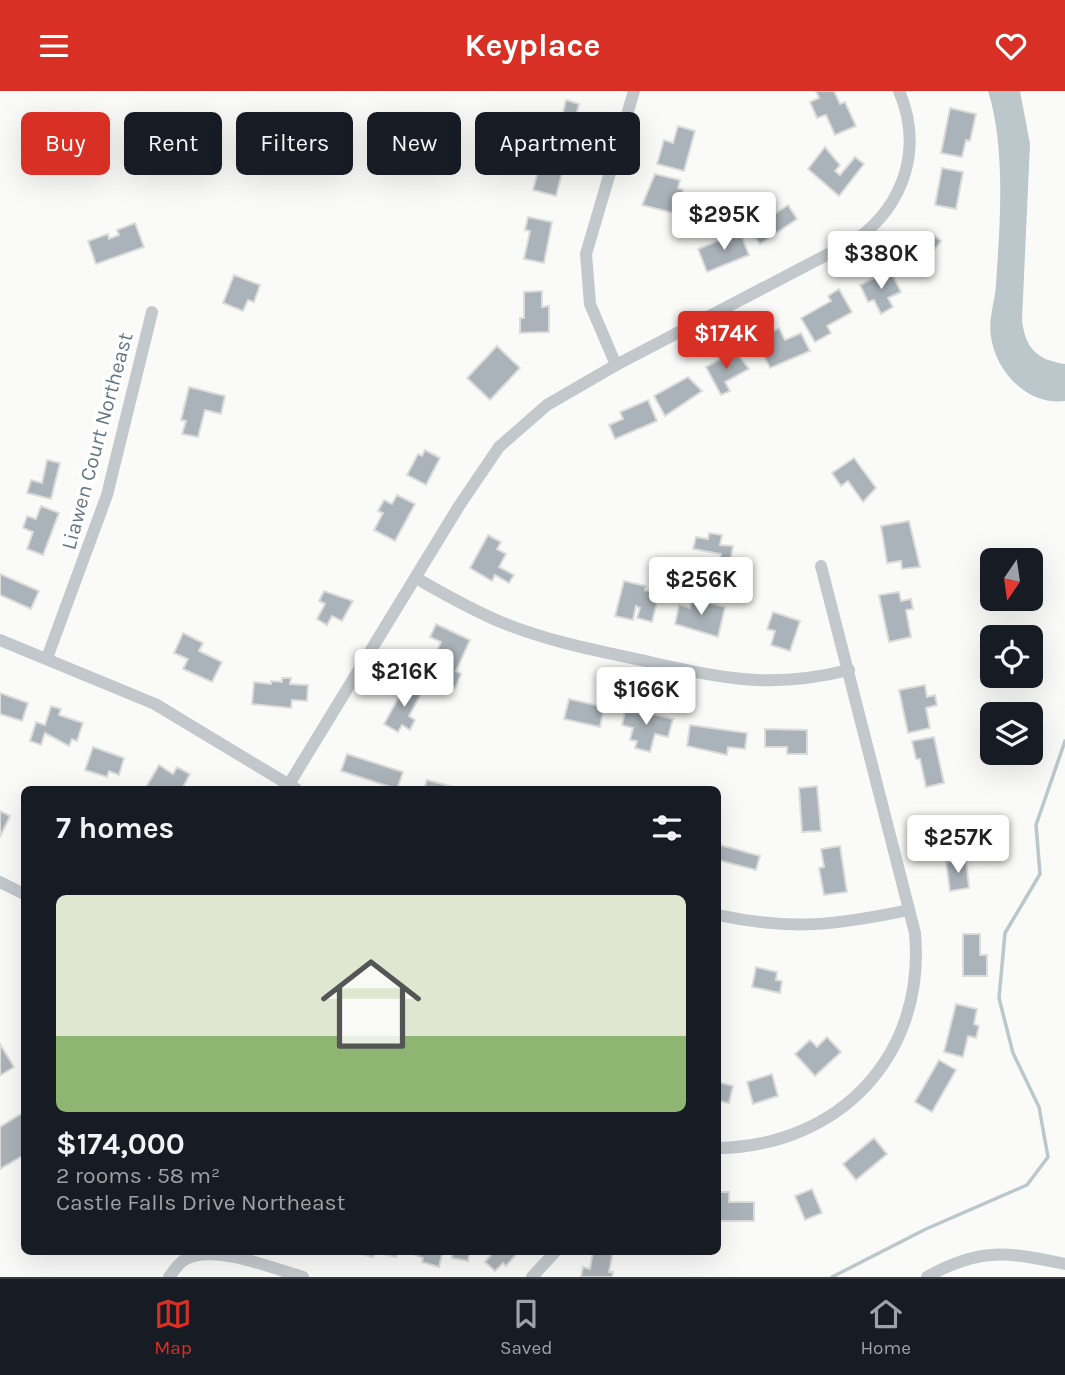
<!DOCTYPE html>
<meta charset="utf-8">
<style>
:root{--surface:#171b24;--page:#20242c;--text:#f1f3f6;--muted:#9ea1a6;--line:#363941;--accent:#d93025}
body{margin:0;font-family:Karla,sans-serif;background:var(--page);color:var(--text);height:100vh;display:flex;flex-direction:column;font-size:26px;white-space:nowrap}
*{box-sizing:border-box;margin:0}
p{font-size:23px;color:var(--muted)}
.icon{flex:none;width:38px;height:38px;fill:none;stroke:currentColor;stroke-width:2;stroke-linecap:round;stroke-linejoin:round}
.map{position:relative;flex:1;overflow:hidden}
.side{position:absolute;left:21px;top:695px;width:700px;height:469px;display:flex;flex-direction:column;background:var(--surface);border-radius:10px;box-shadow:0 7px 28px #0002}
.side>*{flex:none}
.banner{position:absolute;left:21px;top:21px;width:700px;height:63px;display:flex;gap:14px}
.needle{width:46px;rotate:193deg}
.tools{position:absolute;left:980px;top:457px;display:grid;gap:14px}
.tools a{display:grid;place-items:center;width:63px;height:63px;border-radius:10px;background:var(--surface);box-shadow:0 7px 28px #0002;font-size:35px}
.price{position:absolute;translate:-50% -60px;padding:0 16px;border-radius:7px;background:#fff;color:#222;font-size:23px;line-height:46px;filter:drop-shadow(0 2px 4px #0008)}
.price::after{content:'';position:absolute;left:50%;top:42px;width:21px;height:16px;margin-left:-10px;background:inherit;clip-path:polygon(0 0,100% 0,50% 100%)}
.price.on{background:var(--accent);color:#fff}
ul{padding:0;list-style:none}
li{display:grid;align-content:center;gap:14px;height:371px;padding:0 35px}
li+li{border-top:2px solid var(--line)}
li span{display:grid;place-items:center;height:217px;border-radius:10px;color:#555}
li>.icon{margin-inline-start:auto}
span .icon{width:126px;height:126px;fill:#fffc;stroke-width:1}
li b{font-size:30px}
h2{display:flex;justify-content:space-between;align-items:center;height:84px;padding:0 35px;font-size:30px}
.pill{padding:0 24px;border-radius:10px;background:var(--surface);box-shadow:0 7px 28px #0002;font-size:24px;line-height:63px}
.pill.on{background:var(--accent);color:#fff}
header{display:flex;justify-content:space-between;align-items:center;height:91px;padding:0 35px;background:var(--accent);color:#fff;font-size:32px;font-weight:700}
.menu{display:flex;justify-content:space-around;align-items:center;height:98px;border-top:2px solid var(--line);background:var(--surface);font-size:19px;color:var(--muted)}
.menu a{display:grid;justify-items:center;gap:4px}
.menu .on{color:var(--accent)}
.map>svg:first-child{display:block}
.water{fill:#bbc7cb}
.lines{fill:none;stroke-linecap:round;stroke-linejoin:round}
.stream{stroke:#bbc7cb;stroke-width:3.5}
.building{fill:#aab3b9;stroke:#dcdcda;stroke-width:2}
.street{stroke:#c3c8cc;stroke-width:12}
.labels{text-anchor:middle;stroke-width:7;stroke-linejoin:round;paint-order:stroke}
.street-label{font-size:21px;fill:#657683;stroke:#fff}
</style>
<header><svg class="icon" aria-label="menu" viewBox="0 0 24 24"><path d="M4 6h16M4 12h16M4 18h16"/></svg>Keyplace<svg class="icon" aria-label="heart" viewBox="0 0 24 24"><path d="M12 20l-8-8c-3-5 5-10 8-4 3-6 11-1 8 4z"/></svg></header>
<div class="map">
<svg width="1065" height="1186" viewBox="0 0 1065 1186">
<rect width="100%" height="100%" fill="#fafaf8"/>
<path class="water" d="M988,0H1020L1030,53L1022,229C1025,257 1037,269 1065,273V310C1028,315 996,281 991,246C988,227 995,212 996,193C1000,134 1006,56 988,0Z"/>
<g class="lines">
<polyline class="stream" points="832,1186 926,1138 1027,1094 1048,1066 1039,1016 1013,962 999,907 1005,842 1040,783 1036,734 1065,650"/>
</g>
<g class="building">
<polygon points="816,0 834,0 840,13 845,11 856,35 835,44 826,24 817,27 810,11 819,7"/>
<polygon points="566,9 579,13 570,51 557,48"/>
<polygon points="950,17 976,23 970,50 966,49 962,66 941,62"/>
<polygon points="678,35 695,40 684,80 657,73 664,49 673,52"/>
<polygon points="825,56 840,74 835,80 840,84 855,66 864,73 839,105 808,78"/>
<polygon points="543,61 559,65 557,72 564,74 556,105 533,99"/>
<polygon points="942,77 963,81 956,118 935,114"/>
<polygon points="655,83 680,89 678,97 683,99 677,123 642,114"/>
<polygon points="770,113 776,122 788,114 797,128 760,153 746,133"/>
<polygon points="528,126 552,131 544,172 524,168 530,140 525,139"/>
<polygon points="135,132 144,156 96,173 88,150 108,143 109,148 119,144 117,139"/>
<polygon points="740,141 749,164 707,181 698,158"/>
<polygon points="929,141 941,150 917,180 906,171"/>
<polygon points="890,179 901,201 888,207 893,216 881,223 874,209 868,211 860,194"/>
<polygon points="234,184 260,194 254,211 248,209 243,220 223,212"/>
<polygon points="839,198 852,221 827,235 831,242 815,251 801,227 831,210 828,205"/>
<polygon points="542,200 542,216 549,215 549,241 520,242 520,227 524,227 524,201"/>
<polygon points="779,237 785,249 801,242 810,260 770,277 762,261 772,256 766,244"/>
<polygon points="497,255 520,277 490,309 467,287"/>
<polygon points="735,260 749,278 725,291 730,300 721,304 706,276"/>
<polygon points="688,286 702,300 665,325 654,305"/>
<polygon points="189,296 225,305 221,323 205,319 198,346 182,343 186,330 181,329"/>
<polygon points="648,309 657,330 615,348 609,334 623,328 620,321"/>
<polygon points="425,359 440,367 426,394 407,384 418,363 422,365"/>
<polygon points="854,367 876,397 863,411 848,390 841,395 832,382"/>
<polygon points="47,369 60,372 51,408 27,402 31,389 42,392"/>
<polygon points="397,404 415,413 395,450 374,439 383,422 378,420 384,409 392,413"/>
<polygon points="41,415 59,422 43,464 27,458 33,441 23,437 27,425 36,428"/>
<polygon points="909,430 920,476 902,478 901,470 887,472 881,435"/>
<polygon points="709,442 722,444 720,454 733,455 730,471 720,469 721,463 693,458 696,446 708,448"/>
<polygon points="488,444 501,451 497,458 506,463 499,476 514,484 509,492 495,484 492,490 470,477"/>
<polygon points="0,483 39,500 31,518 0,504"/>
<polygon points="624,490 646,495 645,499 659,503 652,531 637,527 640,517 636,515 633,529 615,525"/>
<polygon points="324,500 353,510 342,530 332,525 327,534 317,528 325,513 319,510"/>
<polygon points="899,501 901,510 911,508 913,518 906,519 911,546 889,551 879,504"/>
<polygon points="692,508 725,516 718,546 675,533 679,514 690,517"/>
<polygon points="773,521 800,530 790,560 771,554 775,540 767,538"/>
<polygon points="436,533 470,549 456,580 461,583 455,597 437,589 442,578 431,573 441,551 430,546"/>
<polygon points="183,542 203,552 199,560 222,571 212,591 183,578 188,568 174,562"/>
<polygon points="282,587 291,587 290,593 308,594 307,610 292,609 291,617 252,613 254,591 271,593 271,590 282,591"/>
<polygon points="406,593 422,601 409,625 415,629 410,639 402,634 398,641 384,633"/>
<polygon points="925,594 927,606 935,604 937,614 926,617 930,637 908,642 899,599"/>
<polygon points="0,602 28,612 22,630 0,623"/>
<polygon points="569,608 604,616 600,636 564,628"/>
<polygon points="51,615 61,618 59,624 83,632 77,650 72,648 69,655 45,642 41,654 30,650 36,631 45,634"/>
<polygon points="641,615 649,617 648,622 673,628 668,646 655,643 650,661 635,657 637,650 630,649 633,637 622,634 626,616 640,619"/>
<polygon points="690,634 747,642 745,658 728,656 727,664 687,655"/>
<polygon points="765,638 807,639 807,663 787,663 787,656 765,656"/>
<polygon points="934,646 944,692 926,696 920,668 916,668 912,650"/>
<polygon points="93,656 124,667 119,684 109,680 107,686 85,679"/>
<polygon points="347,663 403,681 397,698 341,680"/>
<polygon points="159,674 173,683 177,676 190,683 182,698 145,698"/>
<polygon points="427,689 461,698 424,698"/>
<polygon points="817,695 821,740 802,741 799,697"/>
<polygon points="0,720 10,725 0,746"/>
<polygon points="720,754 760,765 756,779 718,769"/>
<polygon points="840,755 847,801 824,804 819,777 824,776 821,758"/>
<polygon points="966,769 969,797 950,800 946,771"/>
<polygon points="963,843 980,843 980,864 987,864 987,885 963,885"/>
<polygon points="756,876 777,881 776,889 782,890 780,902 752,896"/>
<polygon points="956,913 977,918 974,933 979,935 976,947 968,945 963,966 944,961"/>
<polygon points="827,946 841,961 815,985 795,963 810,949 817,956"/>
<polygon points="0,953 14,976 1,984 0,983"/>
<polygon points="939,969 956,979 932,1021 915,1011"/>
<polygon points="772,983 778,1005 753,1013 747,991"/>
<polygon points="718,991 733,995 729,1012 718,1010"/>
<polygon points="24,1021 24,1064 0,1078 0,1036"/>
<polygon points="874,1047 887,1063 856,1089 843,1073"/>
<polygon points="812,1098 822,1122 805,1129 795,1105"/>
<polygon points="718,1101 729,1101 729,1111 754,1111 754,1130 718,1130"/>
<polygon points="362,1160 397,1160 396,1166 375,1161 373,1166 361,1163"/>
<polygon points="405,1160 443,1160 439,1176 422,1171 423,1167"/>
<polygon points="453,1160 470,1160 468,1170 452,1167"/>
<polygon points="494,1160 519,1160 506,1175 503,1172 495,1180 485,1171"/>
<polygon points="593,1160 613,1161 609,1181 613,1181 612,1186 581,1186 583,1176 590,1178"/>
</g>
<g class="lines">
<g class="street">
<path d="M634,0L586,163L590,213L616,274L857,148C905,113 923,56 899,0"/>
<path d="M416,487C442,502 469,517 496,529C545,550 598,560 650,571C725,588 772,598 849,579"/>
<polyline points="0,549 155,613 296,698"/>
<polyline points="47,567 107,404 152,221"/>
<polyline points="286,698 459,415 499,356 547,314 616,274"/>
<polyline points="0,791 24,803"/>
<path d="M718,824C791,840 837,834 909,819"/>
<path d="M718,1057C839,1055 926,965 915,842L821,475"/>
<path d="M169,1186C173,1181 178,1173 184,1169C212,1152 272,1177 303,1186"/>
<polyline points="532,1186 556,1160"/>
<path d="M927,1186C979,1156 1009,1161 1065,1173"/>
</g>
</g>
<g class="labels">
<g class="street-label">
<text transform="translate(97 350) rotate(-75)" y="7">Liawen Court Northeast</text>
</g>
</g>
</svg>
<div class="tools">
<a><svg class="needle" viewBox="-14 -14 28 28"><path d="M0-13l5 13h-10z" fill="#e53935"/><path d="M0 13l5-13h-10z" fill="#9ea1a6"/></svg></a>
<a><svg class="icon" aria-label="locate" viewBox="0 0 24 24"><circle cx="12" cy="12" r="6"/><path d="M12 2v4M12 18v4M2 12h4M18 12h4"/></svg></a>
<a><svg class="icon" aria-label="layers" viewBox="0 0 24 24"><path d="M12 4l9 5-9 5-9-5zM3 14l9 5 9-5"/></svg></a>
</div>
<b class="price" style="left:724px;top:161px">$295K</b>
<b class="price" style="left:881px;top:200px">$380K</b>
<b class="price on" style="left:726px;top:280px">$174K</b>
<b class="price" style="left:701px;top:526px">$256K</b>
<b class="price" style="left:404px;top:618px">$216K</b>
<b class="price" style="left:646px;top:636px">$166K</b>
<b class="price" style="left:958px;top:784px">$257K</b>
<div class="banner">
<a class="pill on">Buy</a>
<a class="pill">Rent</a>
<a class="pill">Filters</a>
<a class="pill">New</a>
<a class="pill">Apartment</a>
</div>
<section class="side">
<h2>7 homes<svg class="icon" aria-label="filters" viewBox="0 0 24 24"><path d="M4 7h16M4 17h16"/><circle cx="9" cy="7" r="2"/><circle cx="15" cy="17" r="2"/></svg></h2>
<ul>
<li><span style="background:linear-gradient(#dfe7d0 65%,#8fb573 0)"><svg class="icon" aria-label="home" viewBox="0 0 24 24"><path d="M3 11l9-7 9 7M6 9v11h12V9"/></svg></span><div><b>$174,000</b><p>2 rooms · 58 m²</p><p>Castle Falls Drive Northeast</p></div></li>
</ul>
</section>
</div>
<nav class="menu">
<a class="on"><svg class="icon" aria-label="map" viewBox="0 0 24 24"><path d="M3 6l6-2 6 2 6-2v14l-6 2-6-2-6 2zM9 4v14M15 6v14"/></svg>Map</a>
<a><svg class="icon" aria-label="saved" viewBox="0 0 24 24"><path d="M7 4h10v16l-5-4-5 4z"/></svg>Saved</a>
<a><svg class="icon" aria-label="home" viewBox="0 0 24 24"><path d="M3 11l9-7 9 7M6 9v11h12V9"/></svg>Home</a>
</nav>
